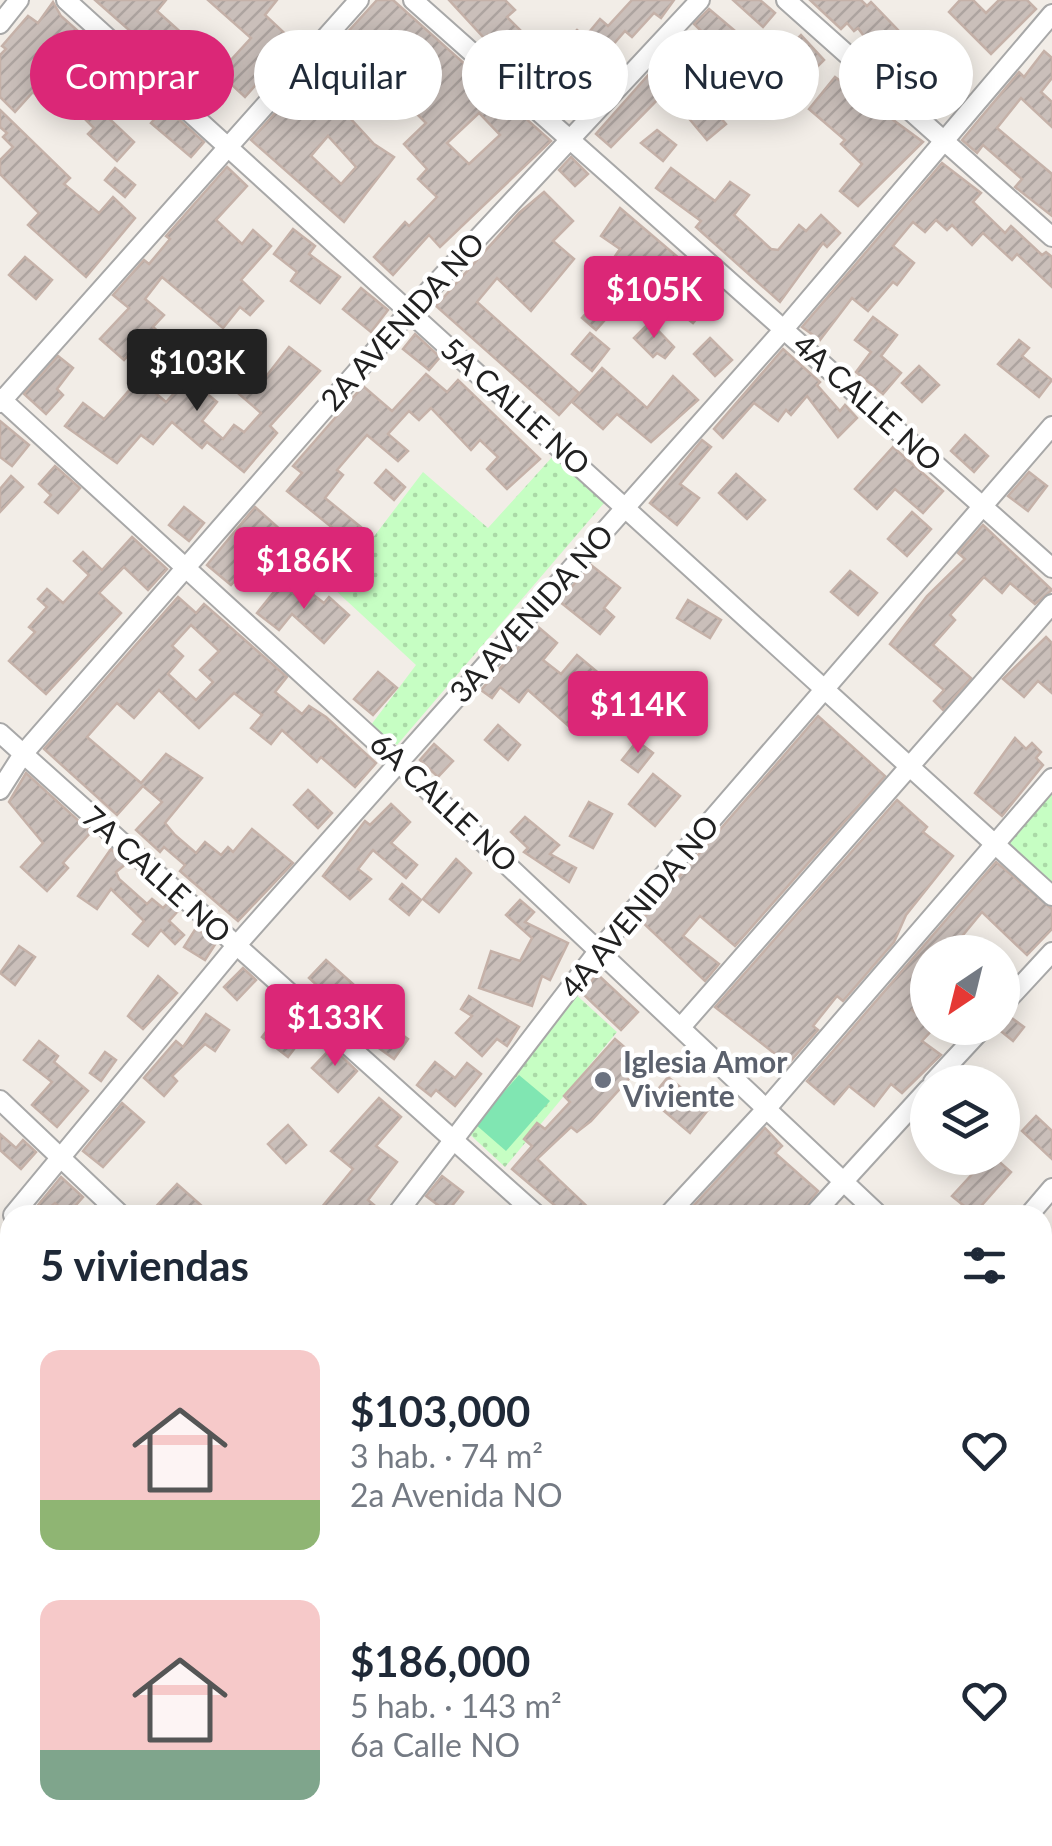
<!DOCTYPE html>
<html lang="es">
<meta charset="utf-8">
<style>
:root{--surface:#fff;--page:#f2f2f3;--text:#1f2937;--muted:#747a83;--accent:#db2777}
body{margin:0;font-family:Lato,sans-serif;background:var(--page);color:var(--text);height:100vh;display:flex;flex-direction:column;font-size:38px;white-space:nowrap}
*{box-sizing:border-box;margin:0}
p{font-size:32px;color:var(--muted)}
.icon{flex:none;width:55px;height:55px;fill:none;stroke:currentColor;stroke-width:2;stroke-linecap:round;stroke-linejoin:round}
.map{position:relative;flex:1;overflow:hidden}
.sheet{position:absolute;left:0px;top:1205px;width:1052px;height:642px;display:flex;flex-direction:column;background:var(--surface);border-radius:30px 30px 0 0;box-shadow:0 5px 25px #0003}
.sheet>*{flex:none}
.guide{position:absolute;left:30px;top:30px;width:992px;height:90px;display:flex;gap:20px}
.needle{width:65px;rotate:215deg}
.tools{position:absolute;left:910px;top:935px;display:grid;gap:20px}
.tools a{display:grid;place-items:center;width:110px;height:110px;border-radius:50%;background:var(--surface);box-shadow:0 5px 25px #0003;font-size:50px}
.price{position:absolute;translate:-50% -85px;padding:0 22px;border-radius:10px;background:var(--accent);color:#fff;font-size:32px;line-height:65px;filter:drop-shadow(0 2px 5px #0008)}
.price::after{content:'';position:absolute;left:50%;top:60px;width:30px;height:22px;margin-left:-15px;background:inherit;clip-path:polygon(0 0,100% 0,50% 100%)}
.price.current{background:#222;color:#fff}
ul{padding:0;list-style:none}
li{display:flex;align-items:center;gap:30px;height:250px;padding:0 40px}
li span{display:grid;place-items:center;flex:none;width:280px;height:200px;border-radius:20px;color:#555}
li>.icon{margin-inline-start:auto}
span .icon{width:120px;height:120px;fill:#fffc;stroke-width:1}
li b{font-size:42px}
h2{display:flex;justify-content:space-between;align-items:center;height:120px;padding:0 40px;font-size:42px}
.tag{padding:0 35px;border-radius:45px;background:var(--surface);box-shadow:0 5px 25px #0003;font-size:35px;line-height:90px}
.tag.current{background:var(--accent);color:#fff}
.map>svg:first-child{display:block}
.park{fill:url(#park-dots)}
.pitch{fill:#80e6b2}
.building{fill:url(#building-hatch);stroke:#c5b1a8;stroke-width:2.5;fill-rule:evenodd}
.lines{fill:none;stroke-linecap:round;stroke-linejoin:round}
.street-casing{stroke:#a8a8a8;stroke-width:22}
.street{stroke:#fff;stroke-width:18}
.worship-dot{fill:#6b7280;stroke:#fff;stroke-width:4}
.labels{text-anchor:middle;stroke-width:9;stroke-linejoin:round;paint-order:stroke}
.street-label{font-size:30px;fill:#212121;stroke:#fff}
.worship-label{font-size:30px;font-weight:bold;fill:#5b616d;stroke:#fff;text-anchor:start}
</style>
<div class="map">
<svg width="1052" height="1846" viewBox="0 0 1052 1846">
<defs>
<pattern id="park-dots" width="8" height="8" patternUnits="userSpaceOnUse" patternTransform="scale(2.5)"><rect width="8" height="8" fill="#c6fec3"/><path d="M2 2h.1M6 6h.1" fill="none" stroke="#aad9a7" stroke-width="1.8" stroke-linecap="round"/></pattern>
<pattern id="building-hatch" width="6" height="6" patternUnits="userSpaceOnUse" patternTransform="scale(2.5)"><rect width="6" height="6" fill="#cabfba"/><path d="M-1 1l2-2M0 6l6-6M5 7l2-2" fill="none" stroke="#ada4a0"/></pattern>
</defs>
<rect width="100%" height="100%" fill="#f2ede7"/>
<g class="park">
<polygon points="554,455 604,503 397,745 371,725 416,665 334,589 423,472 488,528"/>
<polygon points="1052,784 1052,882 1000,838"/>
<polygon points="572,991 617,1032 505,1167 464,1129"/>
</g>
<polygon class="pitch" points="519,1075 550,1101 506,1151 475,1124"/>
<g class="building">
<polygon points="95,0 166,0 157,11 194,44 171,67"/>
<polygon points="208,0 277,0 265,15 294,42 245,97 219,73 251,38"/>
<path d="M377,0H393L551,141L440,247L429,235L393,275L374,257L405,222L409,226L437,197L418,179L427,169L404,144L426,123L398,95L426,67L394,40L389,47L379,39L356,66L351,62L329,84L314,69ZM479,113L500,135L469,164L447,143Z"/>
<polygon points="449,0 505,0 515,10 507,17 549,59 577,30 585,37 600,19 608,26 632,0 674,0 661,18 654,13 632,37 625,31 605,54 613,62 602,75 598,72 566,109 488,35 485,39"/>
<polygon points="733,0 760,0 775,13 763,27"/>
<polygon points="810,0 861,0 867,6 871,2 923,56 920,59 959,91 939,115 875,63 880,58 858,28 854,31 847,23 841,29"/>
<polygon points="960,0 973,0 986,13 999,0 1027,0 1036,9 991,54 949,12"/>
<polygon points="53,2 61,16 132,79 100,110 134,142 117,161 88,134 94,128 59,93 47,106 33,92 15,112 0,97 0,55 6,49 2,46 28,16 38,23"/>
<polygon points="709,9 767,58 713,109 726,124 707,140 681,109 716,80 708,72 726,55 694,24"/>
<polygon points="801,35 824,60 805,79 781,55"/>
<polygon points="1044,51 1052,58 1052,78 1041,92 1052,102 1052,127 1021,98 997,128 1052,174 1052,216 1015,187 1022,179 983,145 977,153 962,140 1019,72 1024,77"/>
<polygon points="650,73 667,90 611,147 596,134"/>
<polygon points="835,77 923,142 858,206 840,191 862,164 841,144 845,140 809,109"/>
<path d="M294,92L323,116L335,102L374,144L394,157L344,222L251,140ZM328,136L356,167L341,184L311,156Z"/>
<polygon points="165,107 204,142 191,157 151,123"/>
<polygon points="0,110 70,178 64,184 99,213 113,197 135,218 86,277 28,225 39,213 0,174 0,160 13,147 3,137 7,133 0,127"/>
<polygon points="657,130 676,145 663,161 641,143"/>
<polygon points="571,157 588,174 575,186 559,170"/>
<polygon points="942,163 981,193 973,202 1005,233 1011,226 1042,255 1046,252 1052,257 1052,287 1017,254 1012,260 983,233 972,245 952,225 947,230 936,220 925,232 913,222 893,246 914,263 897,285 893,282 868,311 852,298 820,340 802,327"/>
<polygon points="227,167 247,186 216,220 242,244 253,230 271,246 241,280 263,301 250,315 240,307 223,328 162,277 145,299 164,315 153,327 172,344 164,354 145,337 124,360 100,339 129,308 113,295 144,260 149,264 170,239 166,236"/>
<polygon points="115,168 135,185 125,197 105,180"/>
<polygon points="671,168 715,201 730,182 749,195 734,215 771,249 778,250 799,225 806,231 821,215 840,233 827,247 823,243 780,302 696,227 701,221 656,188"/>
<polygon points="544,192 573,221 553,241 574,259 531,311 497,278 477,302 579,393 559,415 436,306 519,213"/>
<polygon points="620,208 687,265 682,272 714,298 693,323 658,296 642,318 617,299 634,277 613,259 620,249 601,236"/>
<polygon points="293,229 315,246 309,254 340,277 320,303 291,281 297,272 274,254"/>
<polygon points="25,257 52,280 36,299 9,275"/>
<polygon points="361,288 388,310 371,332 343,309"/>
<polygon points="597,301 611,313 596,330 582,318"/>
<polygon points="873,317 897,335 881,356 901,373 883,394 856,372 871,352 855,340"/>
<polygon points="650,322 674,347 665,358 657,353 653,357 634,338"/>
<polygon points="590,333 609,349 592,371 572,354"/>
<polygon points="415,334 440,357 429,370 403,349"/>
<polygon points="710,338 732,360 715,376 694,354"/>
<polygon points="1019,340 1029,348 1022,356 1052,380 1039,397 998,364"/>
<polygon points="289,347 320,371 270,426 277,433 244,472 207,442 202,448 172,422 153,444 141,435 117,463 65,426 83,403 104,419 139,379 166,402 188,378 217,402 202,421 223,439 234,425 244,432 261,413 232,388 247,371 261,383"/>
<polygon points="783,349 820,382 817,385 840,411 845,405 857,418 838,437 807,396 791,415 786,410 778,421 754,403 723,438 714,429"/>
<polygon points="58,356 73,368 57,389 63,395 46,414 24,394"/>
<polygon points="919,366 939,385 922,402 902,383"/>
<polygon points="602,368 647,408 673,376 698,400 651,442 617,414 603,429 572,402"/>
<polygon points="426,374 447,392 458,380 540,459 507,489 487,469 498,457 480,440 471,450 431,408 419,420 409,411 388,434 408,451 398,461 367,435 337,470 343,475 325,498 362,528 350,542 287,491 302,473 293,466 363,386 392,411"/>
<polygon points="0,421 29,445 12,466 0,457"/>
<polygon points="965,435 988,456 974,472 951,451"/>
<polygon points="702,440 711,447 680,484 699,498 677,525 650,503"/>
<polygon points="893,447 943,491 923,513 895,489 877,509 855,489"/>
<polygon points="55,466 80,488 58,513 45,502 51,495 39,484"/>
<polygon points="386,470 405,487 394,500 375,483"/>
<polygon points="1029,472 1047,486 1028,511 1008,496"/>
<polygon points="736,474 765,500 747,519 719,493"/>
<polygon points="11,476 23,487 0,512 0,489"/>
<polygon points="184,507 204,523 189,541 169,525"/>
<polygon points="255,507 282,531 231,585 207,565"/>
<polygon points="912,512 931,529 907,556 888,539"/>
<polygon points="983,525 1052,590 1035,604 1010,583 1002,593 984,577 950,615 955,620 933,645 971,678 943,710 934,701 944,690 890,644 927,596 965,559 958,553"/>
<polygon points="132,537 167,569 148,590 124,567 99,593 121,613 46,694 9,661 35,632 29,627 47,607 38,599 47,589 63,603 89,575 74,561 83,552 102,570"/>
<polygon points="591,565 620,588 604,608 614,617 600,634 559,601"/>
<polygon points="850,571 877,593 858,615 831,592"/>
<polygon points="281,583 304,603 311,593 324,603 329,597 349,615 324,643 292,614 279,630 257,613"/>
<path d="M178,597L196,613L204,604L287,677L275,692L302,714L309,706L326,717L376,763L355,787L321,757L317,762L282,730L271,744L251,728L262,715L234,693L199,728L159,690L134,718L117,703L87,737L141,783L166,754L202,778L165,823L175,835L196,853L205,842L221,855L228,847L233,852L252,829L293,863L238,921L180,871L185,865L164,847L160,852L136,830L162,802L143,786L117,815L44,749ZM191,625L219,651L200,670L213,682L196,700L168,674L183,656L172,646Z"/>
<polygon points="688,600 721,620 710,638 677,618"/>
<polygon points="537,626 557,643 543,660 561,674 577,655 614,686 584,724 580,721 573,730 528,690 519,702 500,687 492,698 481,690"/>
<polygon points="1046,637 1052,643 1052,693 1038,681 1024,697 1003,679"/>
<polygon points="378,672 397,688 373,715 354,699"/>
<polygon points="818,716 885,776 735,946 700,916 683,936 719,964 705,981 641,921"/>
<polygon points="498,725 520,745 508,760 485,740"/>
<polygon points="1015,738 1026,749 1032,743 1041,752 1036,758 1043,765 1002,816 975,793"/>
<polygon points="637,741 653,753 638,772 622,760"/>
<polygon points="434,744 453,761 438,777 420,760"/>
<polygon points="26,773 91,832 63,863 68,868 47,891 21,867 43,843 9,802"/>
<polygon points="653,774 680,796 655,826 629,804"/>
<polygon points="308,790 332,813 318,828 294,805"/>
<polygon points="897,800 927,827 923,832 953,856 906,915 894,942 843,1001 837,996 813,1026 818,1030 788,1064 715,1007"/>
<polygon points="589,802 612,814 593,848 570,836"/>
<polygon points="391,804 410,822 391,843 417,865 406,878 373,850 358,869 371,879 350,899 323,876 365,821 370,825"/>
<polygon points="525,817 559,845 550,854 576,868 569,882 524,852 528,848 511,832"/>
<polygon points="111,849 126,864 116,872 119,879 147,904 152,899 163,908 169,902 179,910 169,921 184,935 175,944 161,930 148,946 133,934 144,921 111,889 97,909 78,896"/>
<polygon points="456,859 471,873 439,912 423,899"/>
<polygon points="996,862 1052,909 1052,929 1027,955 982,912 949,952 928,952 928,992 912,1010 928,1022 928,1028 934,1028 922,1041 941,1055 902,1093 891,1084 874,1106 849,1086 834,1104 807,1081"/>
<polygon points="402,884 421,900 409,915 390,899"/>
<polygon points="520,900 534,912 525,922 568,943 550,980 542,976 532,1006 479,988 491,951 520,961 532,938 506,915"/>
<polygon points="196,928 216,943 205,960 184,947"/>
<polygon points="19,946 35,957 15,985 0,973"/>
<polygon points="326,960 371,1000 364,1007 408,1039 394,1059 362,1036 366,1030 309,978"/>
<polygon points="243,968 256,980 237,1000 224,987"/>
<polygon points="597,974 638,1012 621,1030 582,993"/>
<polygon points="158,976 177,993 143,1029 128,1016"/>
<polygon points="469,996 519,1027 507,1046 497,1039 482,1056 456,1033 472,1016 461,1009"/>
<polygon points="284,1008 310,1028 288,1057 262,1037"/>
<polygon points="206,1014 229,1030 215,1051 205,1044 172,1076 177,1081 164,1096 144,1078 176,1041 183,1047"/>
<polygon points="1009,1016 1024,1027 1013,1041 997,1028 1002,1028"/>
<polygon points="615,1039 643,1063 591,1121 577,1132 571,1127 537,1159 596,1215 566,1215 512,1169 532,1146 524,1139 537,1123 545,1129 570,1102 564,1096"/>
<polygon points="39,1041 58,1056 54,1062 88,1091 57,1127 32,1105 52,1082 24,1060"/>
<polygon points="332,1047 357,1071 338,1092 312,1068"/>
<polygon points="105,1052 116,1060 101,1081 90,1073"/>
<polygon points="435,1062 455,1078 467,1063 481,1074 455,1106 436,1090 431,1096 417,1085"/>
<polygon points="668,1077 708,1110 690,1133 650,1099"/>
<polygon points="379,1098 401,1117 376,1146 397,1162 368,1200 374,1205 366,1215 329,1215 321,1208 353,1169 331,1151"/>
<polygon points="122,1103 144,1122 103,1167 83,1151"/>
<polygon points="1036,1116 1052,1131 1052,1159 1022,1131"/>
<polygon points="288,1125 306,1145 286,1163 268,1144"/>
<polygon points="765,1128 782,1146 775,1153 818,1191 800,1215 685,1215"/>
<polygon points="0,1134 16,1148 23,1140 36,1152 21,1169 0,1150"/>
<polygon points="987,1158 995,1158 1011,1172 974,1214 952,1196"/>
<polygon points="442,1176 463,1192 447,1212 426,1196"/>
<polygon points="61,1177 83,1197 68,1214 55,1203 40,1215 34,1210"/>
<polygon points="177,1184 212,1215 148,1215"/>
</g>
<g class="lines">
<g class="street-casing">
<g id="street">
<polyline points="66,0 1052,896"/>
<polyline points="413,0 1052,568"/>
<polyline points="786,0 1052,237"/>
<polyline points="0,24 19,0"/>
<polyline points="0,398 399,763 879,1215"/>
<polyline points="0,403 359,0"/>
<polyline points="0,733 537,1215"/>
<polyline points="0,790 23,754 409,312 700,0"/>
<polyline points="1002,1006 1052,952"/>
<polyline points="681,1027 1052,604"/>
<polyline points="933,1082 983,1028"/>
<polyline points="0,1100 121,1215"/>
<polyline points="13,1215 235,947 784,329 1052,14"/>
<polyline points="396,1215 599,950 1052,426"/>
<polyline points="668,1215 767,1108 1052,778"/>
<polyline points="813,1215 928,1089"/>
<polyline points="1029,1215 1052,1188"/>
<polyline points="1042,1347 1052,1337"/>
<polyline points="1042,1356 1052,1365"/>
<polyline points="0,1451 10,1461"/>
<polyline points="0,1750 10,1760"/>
<polyline points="107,1838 126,1846"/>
<polyline points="459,1838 471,1846"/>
<polyline points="200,1846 207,1838"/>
<polyline points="306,1846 313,1838"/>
<polyline points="422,1846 428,1838"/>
<polyline points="533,1846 540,1838"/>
</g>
</g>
<use href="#street" class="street"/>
</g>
<circle class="worship-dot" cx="603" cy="1080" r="10"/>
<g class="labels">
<g class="street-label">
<text transform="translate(403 322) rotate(-48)" y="10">2A AVENIDA NO</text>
<text transform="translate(867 403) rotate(42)" y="10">4A CALLE NO</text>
<text transform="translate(515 407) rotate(42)" y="10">5A CALLE NO</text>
<text transform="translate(532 614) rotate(-48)" y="10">3A AVENIDA NO</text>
<text transform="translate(443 803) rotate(43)" y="10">6A CALLE NO</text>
<text transform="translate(156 875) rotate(42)" y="10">7A CALLE NO</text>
<text transform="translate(640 907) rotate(-50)" y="10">4A AVENIDA NO</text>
</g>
<g class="worship-label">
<text x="623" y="1073">Iglesia Amor<tspan x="623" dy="34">Viviente</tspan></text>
</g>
</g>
</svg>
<div class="tools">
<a><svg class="needle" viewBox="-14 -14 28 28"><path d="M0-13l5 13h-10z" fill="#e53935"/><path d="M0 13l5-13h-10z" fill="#747a83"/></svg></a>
<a><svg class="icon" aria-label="layers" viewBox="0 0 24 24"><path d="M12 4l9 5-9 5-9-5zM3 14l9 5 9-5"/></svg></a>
</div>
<b class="price" style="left:654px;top:341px">$105K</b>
<b class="price current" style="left:197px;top:414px">$103K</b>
<b class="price" style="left:304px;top:612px">$186K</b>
<b class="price" style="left:638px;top:756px">$114K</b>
<b class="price" style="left:335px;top:1069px">$133K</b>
<div class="guide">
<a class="tag current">Comprar</a>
<a class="tag">Alquilar</a>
<a class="tag">Filtros</a>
<a class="tag">Nuevo</a>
<a class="tag">Piso</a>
</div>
<section class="sheet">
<h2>5 viviendas<svg class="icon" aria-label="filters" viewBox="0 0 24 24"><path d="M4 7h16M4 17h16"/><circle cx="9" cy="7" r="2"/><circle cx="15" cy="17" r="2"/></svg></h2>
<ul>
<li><span style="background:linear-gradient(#f6c9c9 75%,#8fb573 0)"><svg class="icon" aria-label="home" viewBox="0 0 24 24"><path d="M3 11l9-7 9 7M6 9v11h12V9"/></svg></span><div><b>$103,000</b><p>3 hab. · 74 m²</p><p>2a Avenida NO</p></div><svg class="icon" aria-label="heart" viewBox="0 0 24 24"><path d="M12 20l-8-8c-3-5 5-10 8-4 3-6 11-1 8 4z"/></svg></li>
<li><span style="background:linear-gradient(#f6c9c9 75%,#7fa58c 0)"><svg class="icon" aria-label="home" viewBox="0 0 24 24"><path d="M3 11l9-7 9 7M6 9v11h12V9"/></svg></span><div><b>$186,000</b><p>5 hab. · 143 m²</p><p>6a Calle NO</p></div><svg class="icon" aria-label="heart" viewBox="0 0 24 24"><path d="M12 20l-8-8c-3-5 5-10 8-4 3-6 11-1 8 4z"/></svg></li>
</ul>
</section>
</div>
